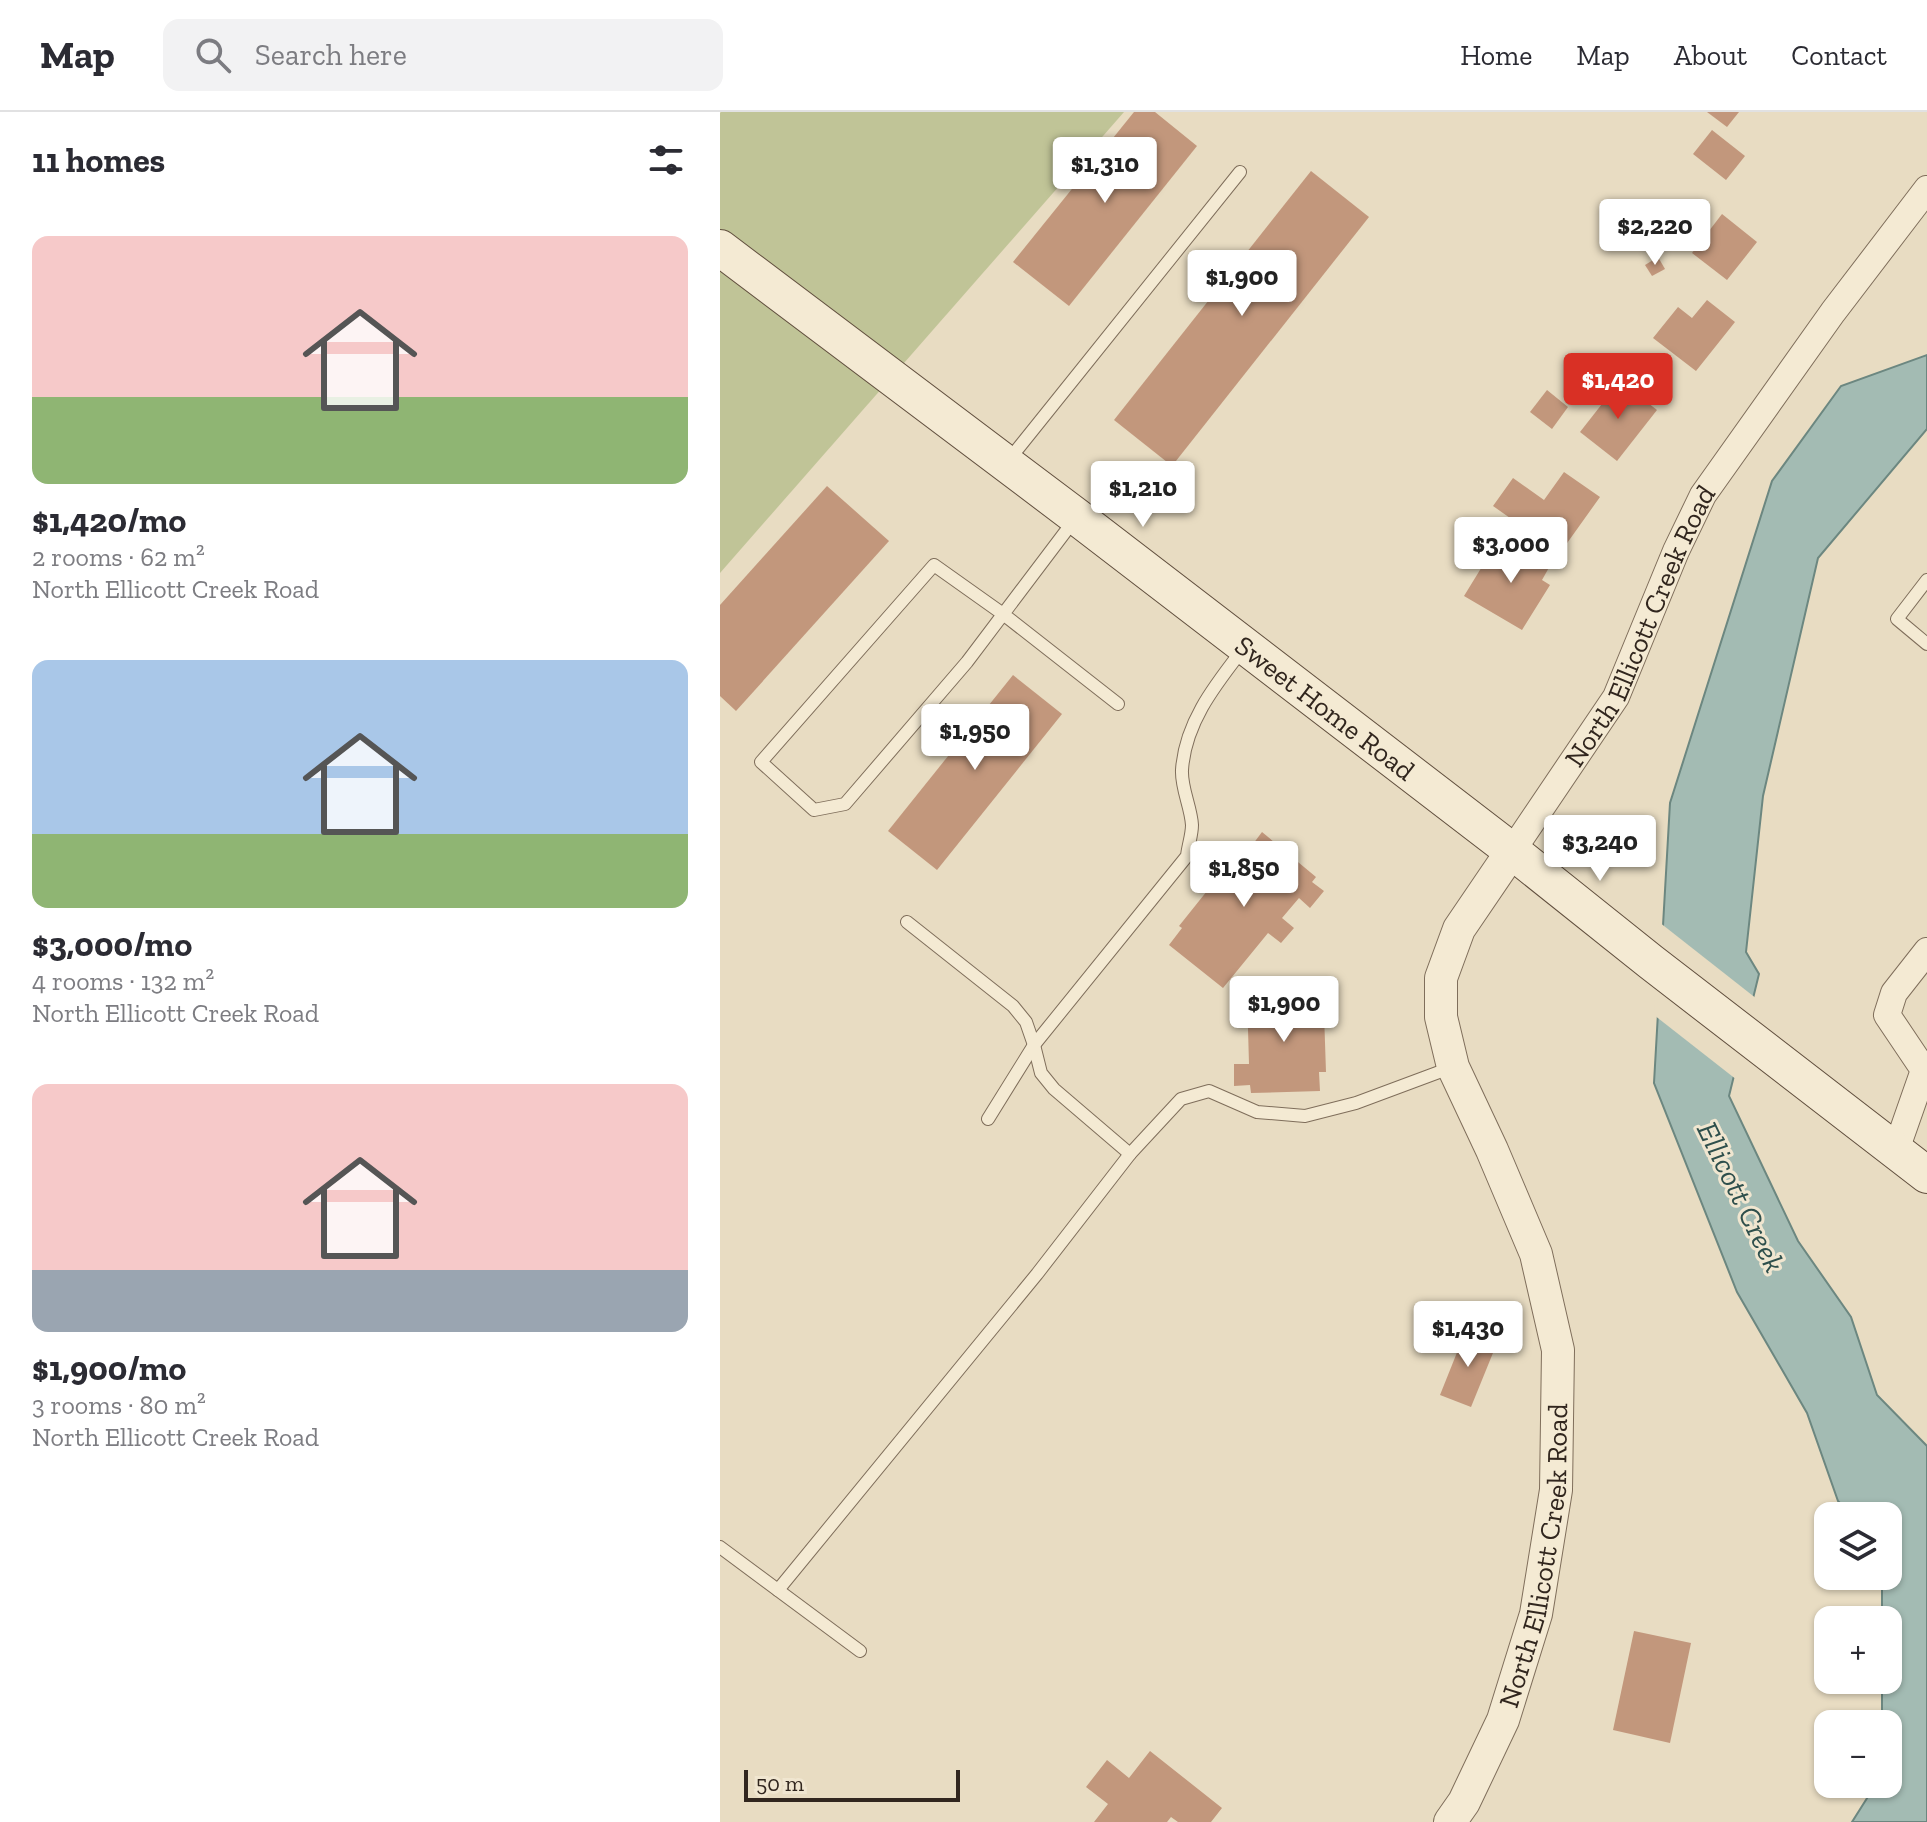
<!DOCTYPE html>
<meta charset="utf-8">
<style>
:root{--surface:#fff;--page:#f2f2f3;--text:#2b2b33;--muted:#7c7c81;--line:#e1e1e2;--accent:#d93025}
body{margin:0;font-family:"Zilla Slab",serif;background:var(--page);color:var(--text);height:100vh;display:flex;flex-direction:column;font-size:30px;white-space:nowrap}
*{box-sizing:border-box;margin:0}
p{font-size:26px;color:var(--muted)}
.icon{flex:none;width:44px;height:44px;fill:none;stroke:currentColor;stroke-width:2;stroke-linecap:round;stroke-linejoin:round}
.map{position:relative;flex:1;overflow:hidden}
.sheet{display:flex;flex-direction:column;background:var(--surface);width:720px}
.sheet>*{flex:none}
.buttons{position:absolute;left:1094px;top:1390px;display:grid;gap:16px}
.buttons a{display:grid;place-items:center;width:88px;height:88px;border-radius:16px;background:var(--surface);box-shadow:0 2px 6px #0004;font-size:40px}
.scale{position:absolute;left:24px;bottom:20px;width:216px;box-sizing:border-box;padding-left:8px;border:4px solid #31261e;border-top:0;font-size:22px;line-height:28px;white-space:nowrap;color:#31261e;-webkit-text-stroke:6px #f0e6d0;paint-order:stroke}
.price{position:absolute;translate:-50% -68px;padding:0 18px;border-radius:8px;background:#fff;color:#222;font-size:26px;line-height:52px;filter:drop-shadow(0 2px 4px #0008)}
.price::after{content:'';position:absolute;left:50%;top:48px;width:24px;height:18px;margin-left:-12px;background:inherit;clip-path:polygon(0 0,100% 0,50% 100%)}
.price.selected{background:var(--accent);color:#fff}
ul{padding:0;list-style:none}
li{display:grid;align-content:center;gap:16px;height:424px;padding:0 32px}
li span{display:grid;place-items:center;height:248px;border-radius:16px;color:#555}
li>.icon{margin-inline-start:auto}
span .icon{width:144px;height:144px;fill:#fffc;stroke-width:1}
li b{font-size:34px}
h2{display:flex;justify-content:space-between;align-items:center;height:96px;padding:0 32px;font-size:34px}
header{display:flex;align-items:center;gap:48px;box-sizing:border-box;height:112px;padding:0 40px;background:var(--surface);border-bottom:2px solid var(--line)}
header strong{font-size:38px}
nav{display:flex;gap:44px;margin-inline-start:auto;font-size:28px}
.search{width:560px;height:72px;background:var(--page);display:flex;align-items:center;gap:20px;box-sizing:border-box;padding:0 28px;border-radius:16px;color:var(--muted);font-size:30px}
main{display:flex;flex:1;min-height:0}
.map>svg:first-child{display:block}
.green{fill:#c0c497}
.water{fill:#a3bbb3;stroke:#6c8780;stroke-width:2}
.pier{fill:#e8dcc2}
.building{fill:#c2977c}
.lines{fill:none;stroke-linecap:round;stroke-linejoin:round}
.service-casing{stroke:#7f6e5b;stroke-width:14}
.minor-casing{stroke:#7f6e5b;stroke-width:28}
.tertiary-casing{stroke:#7f6e5b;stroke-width:34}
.secondary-casing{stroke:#614f3e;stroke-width:38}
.service{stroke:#f4ead3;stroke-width:12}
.minor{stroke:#f4ead3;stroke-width:26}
.tertiary{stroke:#f4ead3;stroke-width:32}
.secondary{stroke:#f4ead3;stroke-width:36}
.labels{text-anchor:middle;stroke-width:6;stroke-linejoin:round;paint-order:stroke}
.street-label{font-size:28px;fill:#31261e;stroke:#f0e6d0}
.water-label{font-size:30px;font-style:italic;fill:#2e4f4c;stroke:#f0e6d0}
</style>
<header>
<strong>Map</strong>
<div class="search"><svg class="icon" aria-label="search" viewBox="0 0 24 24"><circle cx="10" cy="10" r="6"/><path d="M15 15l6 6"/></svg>Search here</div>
<nav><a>Home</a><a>Map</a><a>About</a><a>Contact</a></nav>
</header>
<main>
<section class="sheet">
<h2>11 homes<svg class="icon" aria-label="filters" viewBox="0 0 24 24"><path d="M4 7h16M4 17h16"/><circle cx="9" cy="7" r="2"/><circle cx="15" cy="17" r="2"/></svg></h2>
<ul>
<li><span style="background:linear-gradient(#f6c9c9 65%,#8fb573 0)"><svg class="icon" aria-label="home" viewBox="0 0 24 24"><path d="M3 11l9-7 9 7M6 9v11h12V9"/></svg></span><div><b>$1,420/mo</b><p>2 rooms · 62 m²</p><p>North Ellicott Creek Road</p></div></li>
<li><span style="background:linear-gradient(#a9c7e8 70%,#8fb573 0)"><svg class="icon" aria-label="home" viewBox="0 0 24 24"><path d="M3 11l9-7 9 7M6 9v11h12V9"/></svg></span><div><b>$3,000/mo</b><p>4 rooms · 132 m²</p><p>North Ellicott Creek Road</p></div></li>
<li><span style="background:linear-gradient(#f6c9c9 75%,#9aa5b1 0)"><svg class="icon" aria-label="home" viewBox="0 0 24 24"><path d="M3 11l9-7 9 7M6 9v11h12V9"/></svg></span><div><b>$1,900/mo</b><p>3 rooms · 80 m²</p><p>North Ellicott Creek Road</p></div></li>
</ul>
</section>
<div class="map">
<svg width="1207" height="1710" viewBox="0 0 1207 1710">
<rect width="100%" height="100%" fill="#e8dcc2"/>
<polygon class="green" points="1,0 404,0 0,461 0,1"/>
<polygon class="water" points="1207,243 1207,317 1098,446 1043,684 1026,840 1039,862 1009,984 1078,1129 1131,1205 1157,1283 1207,1334 1207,1710 1132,1710 1156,1672 1168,1672 1168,1612 1162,1612 1162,1568 1168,1568 1168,1508 1162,1508 1162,1464 1168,1464 1168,1404 1132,1404 1118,1389 1087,1301 1017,1180 934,971 950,691 1052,369 1121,274"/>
<polygon class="pier" points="939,810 1037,887 1017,968 934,903"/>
<g class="building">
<polygon points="414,0 435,0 477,34 349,194 293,150"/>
<polygon points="987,0 1019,0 1007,15"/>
<polygon points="992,18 1025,44 1006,68 973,42"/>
<polygon points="591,59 649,105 452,354 394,308"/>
<polygon points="1002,102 1037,130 1007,168 972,141"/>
<polygon points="938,145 945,157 932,164 925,153"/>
<polygon points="987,188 1015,210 976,259 933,226 958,195 972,206"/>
<polygon points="900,269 937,298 897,349 860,320"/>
<polygon points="827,278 848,295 832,317 810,300"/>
<polygon points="844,360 880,385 840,441 773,394 793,366 824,388"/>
<polygon points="107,374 169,429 16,599 0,584 0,493"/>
<polygon points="796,431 831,452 822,468 830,473 802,518 744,484 771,440 786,448"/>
<polygon points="293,563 342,602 217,758 168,719"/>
<polygon points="542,720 596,765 592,770 604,779 590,796 579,786 562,806 574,816 561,831 548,821 503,876 449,833 462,816 459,814 495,769 499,772 509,759 505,756 525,732 530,736"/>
<polygon points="597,880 597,901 604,901 606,960 599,960 600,979 531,981 530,973 514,974 514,952 529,952 527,882"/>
<polygon points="746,1218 777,1231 751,1295 720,1283"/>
<polygon points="914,1519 971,1531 950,1631 893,1618"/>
<polygon points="430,1639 502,1696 491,1710 458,1710 451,1705 447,1710 374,1710 388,1692 366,1675 387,1648 409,1666"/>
</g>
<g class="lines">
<g class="service-casing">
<g id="service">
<polyline points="288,349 520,60"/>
<polyline points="355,407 247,550 125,692 94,698 41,650 214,453 283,502 398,592"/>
<polyline points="1207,468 1177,507 1207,532"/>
<polyline points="187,810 293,894 306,910 314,933 321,961 334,977 410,1042"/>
<path d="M268,1007L314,933L467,744C468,734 472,723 472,713C471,695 461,676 462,658C465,610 496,572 523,537"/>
<polyline points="0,1435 140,1539"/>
<polyline points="58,1478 317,1162 410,1042 461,987 489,979 537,1000 585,1004 636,991 730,956"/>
</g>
</g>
<g class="minor-casing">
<g id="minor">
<path id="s1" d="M792,739L896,585L956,439L983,383L1113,200L1207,77"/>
<polyline points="1176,1038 1204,958 1167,903 1174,881 1207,839"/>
</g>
</g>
<g class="tertiary-casing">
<g id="tertiary">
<path id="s2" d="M730,1710L744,1690L783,1608L816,1502L836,1378L838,1238L816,1142L772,1038L733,955L721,905V866L739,817L792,739"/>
</g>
</g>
<g class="secondary-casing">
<g id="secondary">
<path id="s3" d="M0,136L357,405L792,739L931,850L1207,1063"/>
</g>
</g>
<use href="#service" class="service"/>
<use href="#minor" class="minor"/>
<use href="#tertiary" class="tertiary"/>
<use href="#secondary" class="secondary"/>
</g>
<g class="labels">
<g class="street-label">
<text dy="10" stroke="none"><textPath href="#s1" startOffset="260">North Ellicott Creek Road</textPath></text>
<text dy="10" stroke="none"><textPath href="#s3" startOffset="760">Sweet Home Road</textPath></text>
<text dy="10" stroke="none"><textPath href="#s2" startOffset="284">North Ellicott Creek Road</textPath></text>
</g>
<g class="water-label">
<text transform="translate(1021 1085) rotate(64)" y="10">Ellicott Creek</text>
</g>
</g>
</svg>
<div class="buttons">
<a><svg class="icon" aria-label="layers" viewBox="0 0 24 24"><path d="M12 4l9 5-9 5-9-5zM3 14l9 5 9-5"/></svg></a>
<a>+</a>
<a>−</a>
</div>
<div class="scale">50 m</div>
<b class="price" style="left:385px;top:93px">$1,310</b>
<b class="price" style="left:935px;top:155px">$2,220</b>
<b class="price" style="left:522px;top:206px">$1,900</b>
<b class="price selected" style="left:898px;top:309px">$1,420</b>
<b class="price" style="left:423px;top:417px">$1,210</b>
<b class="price" style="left:791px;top:473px">$3,000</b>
<b class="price" style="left:255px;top:660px">$1,950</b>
<b class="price" style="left:880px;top:771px">$3,240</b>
<b class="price" style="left:524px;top:797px">$1,850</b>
<b class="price" style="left:564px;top:932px">$1,900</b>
<b class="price" style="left:748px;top:1257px">$1,430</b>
</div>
</main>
